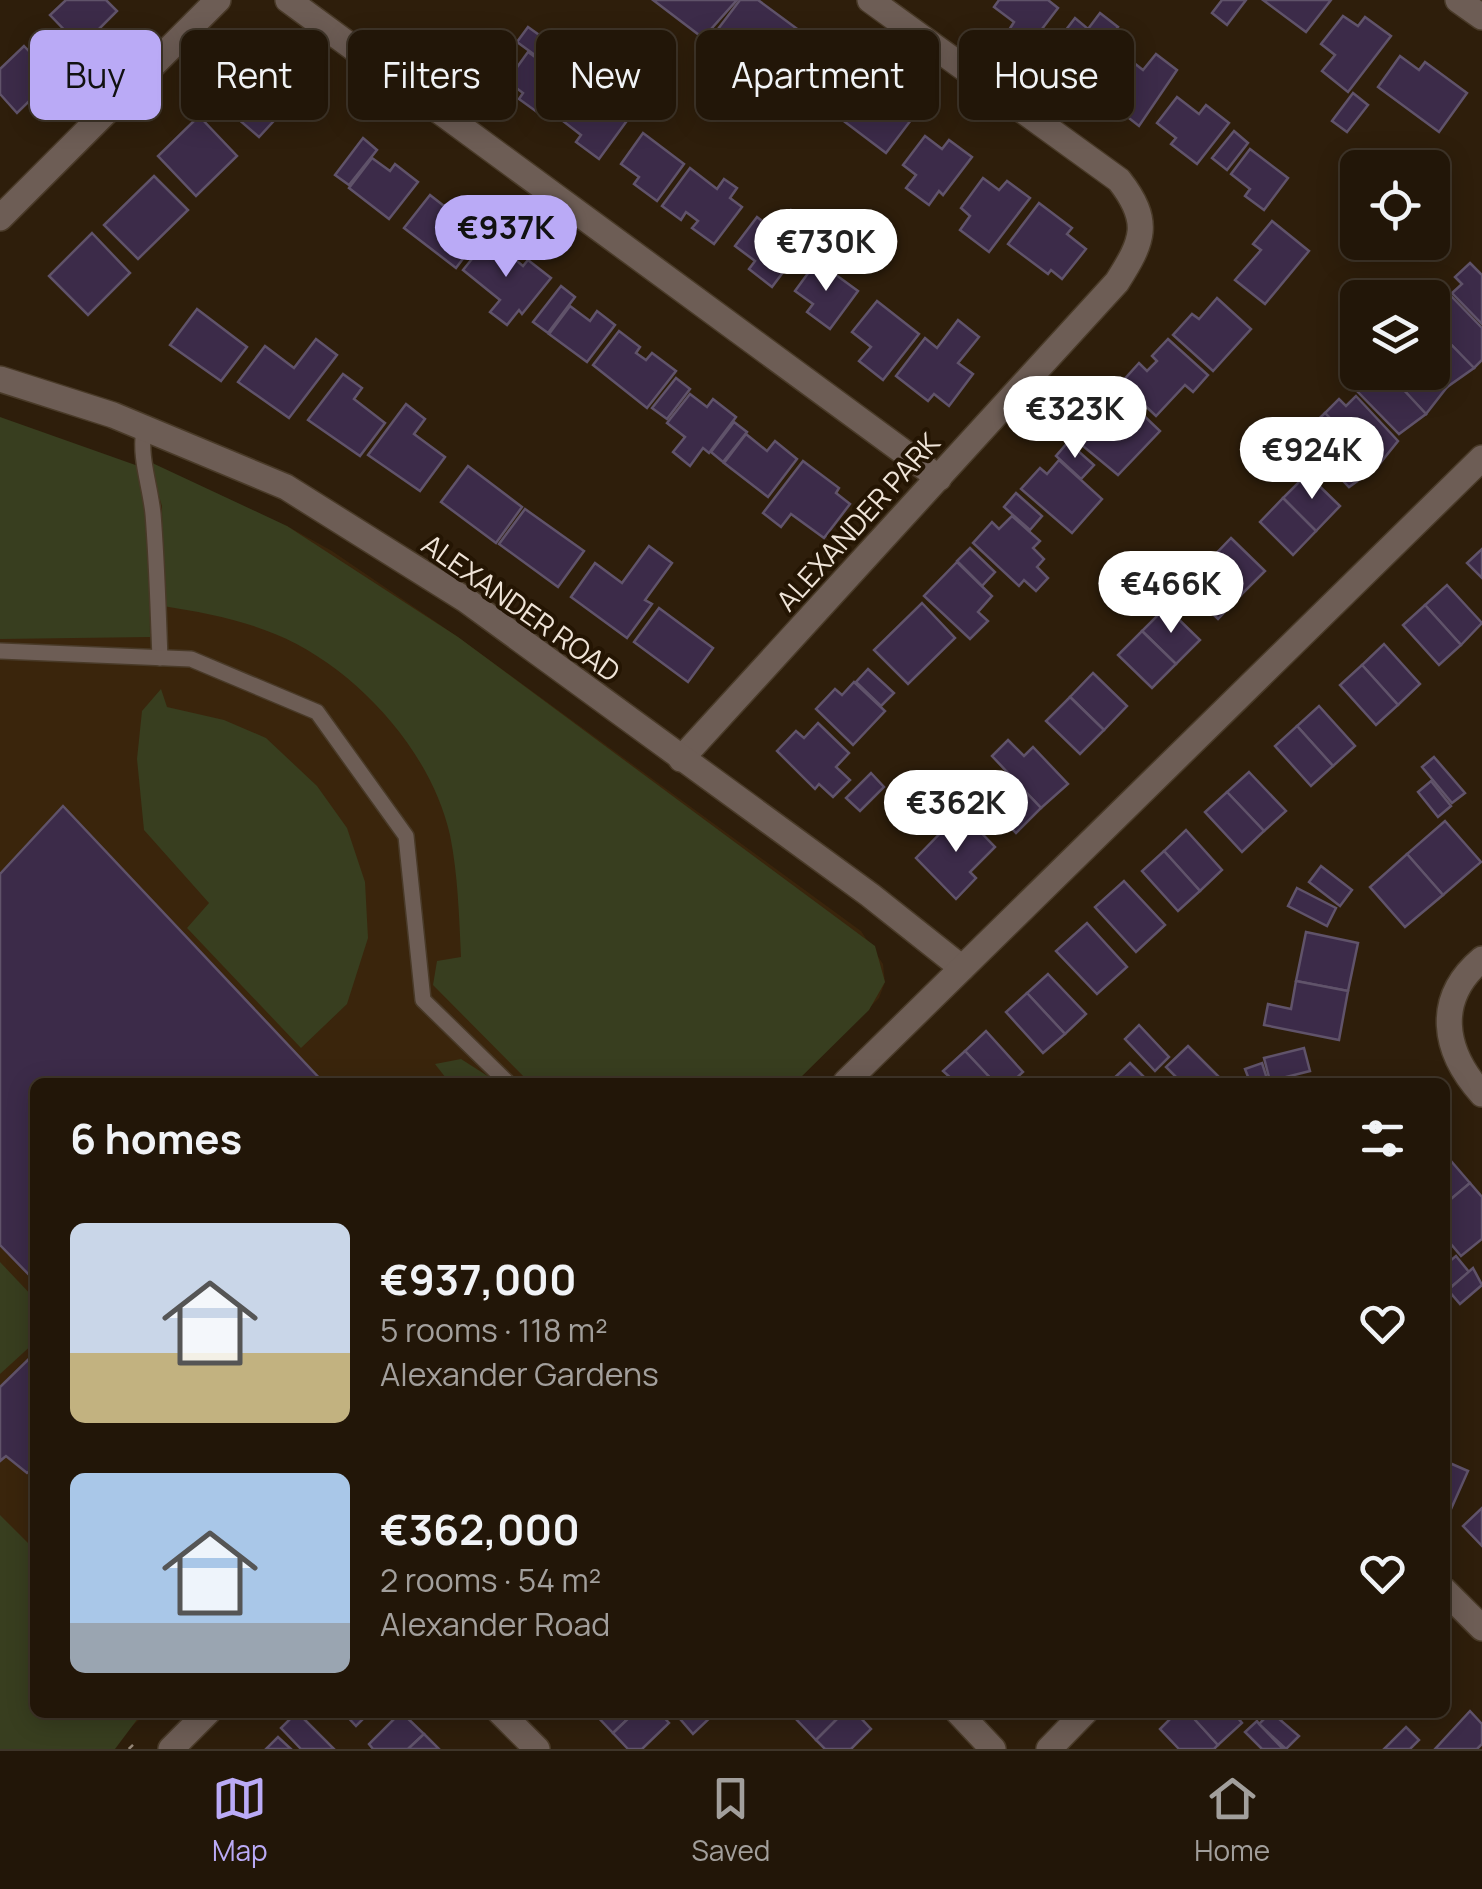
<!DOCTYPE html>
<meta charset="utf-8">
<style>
:root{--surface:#221608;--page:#2a1f12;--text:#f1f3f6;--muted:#a29f9c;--line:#3f3529;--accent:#baaaf6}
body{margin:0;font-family:Manrope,sans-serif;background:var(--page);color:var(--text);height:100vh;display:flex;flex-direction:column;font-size:38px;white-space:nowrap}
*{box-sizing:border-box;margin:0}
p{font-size:32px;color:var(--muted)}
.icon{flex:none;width:55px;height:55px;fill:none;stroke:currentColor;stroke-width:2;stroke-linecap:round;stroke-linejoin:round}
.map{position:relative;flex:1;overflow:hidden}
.panel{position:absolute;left:30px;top:1078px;width:1420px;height:640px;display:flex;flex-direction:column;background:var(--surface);border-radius:15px;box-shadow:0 5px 25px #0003,0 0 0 2px var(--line)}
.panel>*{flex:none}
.guide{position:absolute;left:30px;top:30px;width:1422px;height:90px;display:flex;gap:20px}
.fabs{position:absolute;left:1340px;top:150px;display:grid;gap:20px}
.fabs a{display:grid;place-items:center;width:110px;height:110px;border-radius:15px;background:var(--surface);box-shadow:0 5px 25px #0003,0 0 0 2px var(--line);font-size:50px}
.price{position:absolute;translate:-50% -85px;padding:0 22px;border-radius:35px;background:#fff;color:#222;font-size:32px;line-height:65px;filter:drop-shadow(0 2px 5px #0008)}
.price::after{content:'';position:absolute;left:50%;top:60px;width:30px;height:22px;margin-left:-15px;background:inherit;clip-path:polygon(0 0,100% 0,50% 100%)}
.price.on{background:var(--accent);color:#111}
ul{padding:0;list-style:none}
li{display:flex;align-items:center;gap:30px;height:250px;padding:0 40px}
li span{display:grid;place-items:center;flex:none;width:280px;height:200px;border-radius:15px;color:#555}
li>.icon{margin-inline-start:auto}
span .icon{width:120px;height:120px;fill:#fffc;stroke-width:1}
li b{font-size:42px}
h2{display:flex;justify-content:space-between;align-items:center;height:120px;padding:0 40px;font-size:42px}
.pill{padding:0 35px;border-radius:15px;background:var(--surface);box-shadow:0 5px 25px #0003,0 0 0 2px var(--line);font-size:35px;line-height:90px}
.pill.on{background:var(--accent);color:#111}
.menu{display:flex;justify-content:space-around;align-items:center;height:140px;border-top:2px solid var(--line);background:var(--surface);font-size:28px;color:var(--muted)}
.menu a{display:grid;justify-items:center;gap:5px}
.menu .on{color:var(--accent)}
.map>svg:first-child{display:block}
.built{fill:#3a250c}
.green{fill:#383e1f}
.building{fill:#3c2b49;stroke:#60536a;stroke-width:2.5}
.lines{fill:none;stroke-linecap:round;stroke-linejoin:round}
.service-casing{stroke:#493a28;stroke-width:18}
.minor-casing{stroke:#493a28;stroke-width:28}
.tertiary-casing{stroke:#493a28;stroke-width:28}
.path{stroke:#948677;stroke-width:6;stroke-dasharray:2.5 8;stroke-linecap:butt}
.service{stroke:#6d5d55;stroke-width:15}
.minor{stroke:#6d5d55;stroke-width:25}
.tertiary{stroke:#6d5d55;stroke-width:25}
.labels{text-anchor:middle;stroke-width:8;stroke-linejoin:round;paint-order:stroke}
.street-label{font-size:28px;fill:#efe4d8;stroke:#241503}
</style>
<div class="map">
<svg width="1482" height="1749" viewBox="0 0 1482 1749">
<rect width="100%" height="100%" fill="#2e1e0b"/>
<polygon class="built" points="0,459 72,481 287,526 332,551 458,637 861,931 883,964 885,982 879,998 796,1082 35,1082 35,1712 147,1713 106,1749 0,1749"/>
<g class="green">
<polygon points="0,417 141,467 149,529 150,637 0,639"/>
<path d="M148,461L287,526L458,637L875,946L885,982L869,1010L796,1082H529L433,985L437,961L461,957C459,916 458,875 450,835C431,750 354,666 275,634C239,619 201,612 163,606L162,506Z"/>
<polygon points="161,689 167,707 224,720 266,738 317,786 347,828 365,882 368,938 347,1004 301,1048 187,928 209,903 144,830 137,759 142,711"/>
<polygon points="461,1059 497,1082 449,1082 435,1064"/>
<polygon points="0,1262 35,1299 35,1342 0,1374"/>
<polygon points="0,1515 35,1550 35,1712 142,1713 115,1749 0,1749"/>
</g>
<g class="building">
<polygon points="66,0 106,0 117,11 81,47 50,15"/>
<polygon points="653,0 737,0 703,38"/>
<polygon points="740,0 758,0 800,31 772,68 766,64 754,80 736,67 748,52 718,29"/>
<polygon points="999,0 1048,0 1058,8 1029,46 1009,30 1014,22 994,7"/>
<polygon points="1222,0 1246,0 1227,25 1212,13"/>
<polygon points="1263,0 1331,0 1306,32"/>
<polygon points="1100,13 1118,27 1104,44 1109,47 1082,82 1064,67 1068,61 1052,48 1075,18 1088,29"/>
<polygon points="1343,16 1358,26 1365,17 1391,36 1348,92 1322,71 1335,55 1321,44"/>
<polygon points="528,27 576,61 565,77 517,42"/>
<polygon points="798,43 829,66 835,57 857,73 829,111 777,72"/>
<polygon points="24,46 54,77 17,113 0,94 0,69"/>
<polygon points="1112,49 1126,60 1105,88 1090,76"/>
<polygon points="528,52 569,81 544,117 519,99 523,93 507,81"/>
<polygon points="1156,54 1177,70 1139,126 1120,111 1125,105 1106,89 1129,59 1143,70"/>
<polygon points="1400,56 1419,70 1425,62 1467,93 1439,132 1378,87"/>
<polygon points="254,58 288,89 273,106 281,113 259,137 216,100"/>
<polygon points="585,92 626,122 599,159 576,142 581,135 563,121"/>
<polygon points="867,93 886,107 891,99 914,116 886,153 845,122"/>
<polygon points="1353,93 1368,105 1347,132 1332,121"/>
<polygon points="1177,97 1199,114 1206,105 1229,123 1197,164 1171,144 1176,138 1157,123"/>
<polygon points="199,116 237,156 196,196 158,156"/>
<polygon points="1234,131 1248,143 1227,170 1212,158"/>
<polygon points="643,133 684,164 657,201 634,184 639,177 621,164"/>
<polygon points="925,136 942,149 949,140 972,157 943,195 939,191 929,205 906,188 916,175 903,165"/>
<polygon points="363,138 377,150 349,185 335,175"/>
<polygon points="1250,149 1288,178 1264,210 1245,196 1250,189 1231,174"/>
<polygon points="372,158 390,171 395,164 418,182 389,219 349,188"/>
<polygon points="690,168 717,189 724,179 737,188 730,198 742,207 714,244 692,228 698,221 686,212 681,220 662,206"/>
<polygon points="154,176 188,210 138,259 104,225"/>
<polygon points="983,178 999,190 1007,181 1030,198 989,252 960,230 970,216 961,208"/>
<polygon points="430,195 458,217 463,210 486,228 456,268 404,228"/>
<polygon points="1039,203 1072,228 1067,234 1086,249 1062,279 1051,270 1048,274 1008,244"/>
<polygon points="791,210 807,222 791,244 799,251 772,287 749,269 755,261 735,246 757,217 775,231"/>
<polygon points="1272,221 1309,251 1265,304 1235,280 1261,250 1253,244"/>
<polygon points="92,233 130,273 88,315 49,276"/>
<polygon points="489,238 523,266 528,260 551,278 522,314 519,310 507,325 490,312 500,300 463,270"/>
<polygon points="817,261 858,291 830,329 807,312 813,304 795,291"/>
<polygon points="1470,263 1482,275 1482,324 1452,293 1462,284 1455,277"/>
<polygon points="561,286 575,297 548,333 533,322"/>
<polygon points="1452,297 1482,328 1482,360 1474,368 1432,325 1432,302 1436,299 1442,306"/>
<polygon points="1217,298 1251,329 1213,371 1173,335 1192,314 1199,319"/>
<polygon points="877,301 919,334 883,380 859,361 871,347 852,332"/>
<polygon points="570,306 590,321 597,311 615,325 587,362 549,334"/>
<polygon points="197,309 247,347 221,381 170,345"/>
<polygon points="958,320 979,337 958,363 973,374 949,406 934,394 928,401 896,376 925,338 937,348"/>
<polygon points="1432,325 1474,368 1447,387 1432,372"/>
<polygon points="619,331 640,347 636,353 646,360 652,353 676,371 647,408 593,365"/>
<polygon points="316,339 337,355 289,418 238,382 265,346 294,368"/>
<polygon points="1168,339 1208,375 1193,392 1185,385 1156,416 1121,383 1139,363 1147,371 1157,361 1152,356"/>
<polygon points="1387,372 1432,372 1447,387 1426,414"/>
<polygon points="1387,372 1426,414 1399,434 1356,390 1366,380 1360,372"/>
<polygon points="343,374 362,388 354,399 385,423 360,456 308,420"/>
<polygon points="676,378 690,389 667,419 652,408"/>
<polygon points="1117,390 1160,431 1118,475 1072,437 1087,422 1081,416 1098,398 1104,404"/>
<polygon points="690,394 707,407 713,399 736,417 709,453 703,448 690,466 673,452 685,437 667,423"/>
<polygon points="1356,396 1398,441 1377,467 1325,413 1339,399 1346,406"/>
<polygon points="406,404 425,419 414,434 445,457 420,491 368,455"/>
<polygon points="1325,413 1377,467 1349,487 1307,443 1316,434 1310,427"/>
<polygon points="734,422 747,432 723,462 711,452"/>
<polygon points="746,434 767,451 775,441 797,459 768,497 724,463"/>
<polygon points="1068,442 1094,465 1081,479 1056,456"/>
<polygon points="1059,460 1102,499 1072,533 1021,489 1040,468 1047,474"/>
<polygon points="803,461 839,488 836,493 850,504 824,538 791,514 781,527 763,513"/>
<polygon points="468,466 522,507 496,543 441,502"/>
<polygon points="1307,474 1340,506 1316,531 1283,498"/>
<polygon points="1016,493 1042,516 1030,530 1004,507"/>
<polygon points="1283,498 1316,531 1293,555 1260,522"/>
<polygon points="525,509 584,551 558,587 499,544"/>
<polygon points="1012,516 1040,541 1033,548 1044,559 1037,567 1048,578 1036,591 1024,580 1019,586 973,543 992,522 999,529"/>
<polygon points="1231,538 1265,571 1241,595 1208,562"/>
<polygon points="649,546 672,563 645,600 652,604 627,638 571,597 595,563 622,583"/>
<polygon points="970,548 995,572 982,586 957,561"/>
<polygon points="1482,549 1482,578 1467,563"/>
<polygon points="957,562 992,596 978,612 988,621 970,639 924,596"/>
<polygon points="1208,562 1241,595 1218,619 1184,586"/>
<polygon points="1447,585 1482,623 1461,645 1425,605"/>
<polygon points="922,603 955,638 908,684 874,650"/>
<polygon points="1425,605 1461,645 1439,665 1403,625"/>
<polygon points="1166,607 1200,640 1176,664 1142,631"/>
<polygon points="659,608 713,648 688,682 634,642"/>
<polygon points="1142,631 1176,664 1152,688 1118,655"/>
<polygon points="1384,644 1420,684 1398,705 1362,665"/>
<polygon points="1362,665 1398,705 1376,725 1340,685"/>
<polygon points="868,669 894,693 881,706 856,682"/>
<polygon points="1093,673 1127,706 1104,730 1070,697"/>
<polygon points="854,682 885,711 853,745 816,709 835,689 842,695"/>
<polygon points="1070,697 1104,730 1080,754 1046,721"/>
<polygon points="1319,706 1355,746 1333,766 1297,726"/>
<polygon points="818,723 849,753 836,767 850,780 833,797 819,784 815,789 777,751 796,731 804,738"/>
<polygon points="1297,726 1333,766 1311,786 1275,746"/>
<polygon points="1008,740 1024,756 1033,747 1068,784 1041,808 992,756"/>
<polygon points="1434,757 1465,793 1452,803 1422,767"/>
<polygon points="1007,772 1041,808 1016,833 981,797"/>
<polygon points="1249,772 1286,811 1264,831 1227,792"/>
<polygon points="871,773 884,787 860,811 846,798"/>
<polygon points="1431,781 1451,806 1438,817 1418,792"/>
<polygon points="1227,792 1264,831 1242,852 1205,812"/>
<polygon points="63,806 323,1082 35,1082 35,1281 0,1245 0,874"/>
<polygon points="961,812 995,847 970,872 976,878 956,899 916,858"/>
<polygon points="1445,821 1481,862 1443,895 1407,854"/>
<polygon points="1186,830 1222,870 1200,891 1164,851"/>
<polygon points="1164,851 1200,891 1178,911 1142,871"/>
<polygon points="1407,854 1443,895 1405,927 1370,887"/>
<polygon points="1321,866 1352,890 1340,906 1309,882"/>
<polygon points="1124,881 1165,925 1136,952 1095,907"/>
<polygon points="1297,888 1336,908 1327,926 1288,906"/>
<polygon points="1087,923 1127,967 1097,994 1056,951"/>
<polygon points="1306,932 1358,943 1348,991 1296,981"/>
<polygon points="1048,974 1086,1014 1065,1034 1027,993"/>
<polygon points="1296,981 1348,991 1339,1040 1264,1025 1268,1004 1291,1009"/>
<polygon points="1027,993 1065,1034 1043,1053 1006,1012"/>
<polygon points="1139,1025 1169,1057 1155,1071 1125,1039"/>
<polygon points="986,1031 1023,1072 1012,1082 994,1082 965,1051"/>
<polygon points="1188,1046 1224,1082 1181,1082 1166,1067"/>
<polygon points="1304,1048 1310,1071 1270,1081 1264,1058"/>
<polygon points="965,1051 994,1082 955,1082 943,1071"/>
<polygon points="1130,1063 1149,1082 1110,1082"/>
<polygon points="1262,1063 1268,1082 1250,1082 1245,1069"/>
<polygon points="1445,1154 1470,1183 1445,1204"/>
<polygon points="1470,1183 1482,1197 1482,1239 1461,1256 1445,1237 1445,1204"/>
<polygon points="1456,1256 1469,1272 1445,1292 1445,1265"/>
<polygon points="1473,1268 1482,1285 1460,1304 1448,1290"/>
<polygon points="35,1353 35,1467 27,1473 6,1456 0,1461 0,1387"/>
<polygon points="1445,1461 1468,1471 1447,1518 1445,1517"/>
<polygon points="1482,1508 1482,1546 1463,1526"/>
<polygon points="1470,1711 1482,1724 1482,1744 1477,1749 1435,1749"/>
<polygon points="297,1712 334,1749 301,1749 281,1728"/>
<polygon points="343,1712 370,1712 356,1726"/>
<polygon points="401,1712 424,1734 408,1749 373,1749 369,1744"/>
<polygon points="593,1712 635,1712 613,1733"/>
<polygon points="635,1712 659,1712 669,1723 642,1749 628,1749 613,1733"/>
<polygon points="689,1712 714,1712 715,1713 693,1734 681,1720"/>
<polygon points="799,1712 844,1712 816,1740 794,1717"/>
<polygon points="844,1712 855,1712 871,1729 851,1749 825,1749 816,1740"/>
<polygon points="1177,1712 1188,1712 1218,1745 1214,1749 1179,1749 1160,1729"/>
<polygon points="1188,1712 1233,1712 1242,1723 1218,1745"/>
<polygon points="1271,1712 1299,1736 1286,1749 1259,1724"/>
<polygon points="1257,1721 1259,1724 1283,1749 1262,1749 1245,1732"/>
<polygon points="1406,1727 1419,1740 1410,1749 1384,1749"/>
<polygon points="424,1734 439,1749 408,1749"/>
<polygon points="278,1737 291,1749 266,1749"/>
</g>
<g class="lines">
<g class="service-casing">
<g id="service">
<path d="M144,428C139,458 150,484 153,514C157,562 158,610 160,658"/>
<polyline points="0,651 191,659 317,712 406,836 423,1000 507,1082"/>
</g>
</g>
<g class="minor-casing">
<g id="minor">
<polyline points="288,0 939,478"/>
<polyline points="1458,0 1482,17"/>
<polyline points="0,218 218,0"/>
<path d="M681,759L1117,282C1143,241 1152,222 1119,180L870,0"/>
<path d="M1482,959C1434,999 1443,1051 1482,1094"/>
<polyline points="1445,1591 1482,1628"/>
<polyline points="958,1712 993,1749"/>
<polyline points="171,1749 208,1712"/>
<polyline points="1049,1749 1085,1712"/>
</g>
</g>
<g class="tertiary-casing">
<g id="tertiary">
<polyline points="0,379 113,415 286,487 466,600 870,895 962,968"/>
<polyline points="846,1082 1482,458"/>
<polyline points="500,1712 537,1749"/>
</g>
</g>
<polyline class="path" points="130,1746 133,1749"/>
<use href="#service" class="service"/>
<use href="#minor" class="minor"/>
<use href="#tertiary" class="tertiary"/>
</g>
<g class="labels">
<g class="street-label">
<text transform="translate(858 522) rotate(-48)" y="10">ALEXANDER PARK</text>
<text transform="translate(521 608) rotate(35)" y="10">ALEXANDER ROAD</text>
</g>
</g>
</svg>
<div class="fabs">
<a><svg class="icon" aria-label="locate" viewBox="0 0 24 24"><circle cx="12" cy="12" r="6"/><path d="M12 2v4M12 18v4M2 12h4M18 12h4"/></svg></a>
<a><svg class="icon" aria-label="layers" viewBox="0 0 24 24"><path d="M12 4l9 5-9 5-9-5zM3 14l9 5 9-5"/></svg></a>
</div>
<b class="price on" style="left:506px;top:280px">€937K</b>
<b class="price" style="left:826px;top:294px">€730K</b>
<b class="price" style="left:1075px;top:461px">€323K</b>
<b class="price" style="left:1312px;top:502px">€924K</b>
<b class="price" style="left:1171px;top:636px">€466K</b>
<b class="price" style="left:956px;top:855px">€362K</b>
<div class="guide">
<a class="pill on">Buy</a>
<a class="pill">Rent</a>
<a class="pill">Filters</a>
<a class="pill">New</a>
<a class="pill">Apartment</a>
<a class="pill">House</a>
</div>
<section class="panel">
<h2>6 homes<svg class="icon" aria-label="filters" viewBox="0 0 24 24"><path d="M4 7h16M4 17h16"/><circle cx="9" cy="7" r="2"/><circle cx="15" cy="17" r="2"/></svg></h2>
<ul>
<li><span style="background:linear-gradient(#c9d6e8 65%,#c2b280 0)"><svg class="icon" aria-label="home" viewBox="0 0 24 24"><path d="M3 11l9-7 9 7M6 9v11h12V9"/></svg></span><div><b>€937,000</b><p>5 rooms · 118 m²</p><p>Alexander Gardens</p></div><svg class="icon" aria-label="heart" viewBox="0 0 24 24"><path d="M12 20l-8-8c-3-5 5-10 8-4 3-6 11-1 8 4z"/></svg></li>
<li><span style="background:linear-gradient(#a9c7e8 75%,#9aa5b1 0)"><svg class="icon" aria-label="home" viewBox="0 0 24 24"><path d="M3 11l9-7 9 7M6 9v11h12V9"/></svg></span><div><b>€362,000</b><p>2 rooms · 54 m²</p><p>Alexander Road</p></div><svg class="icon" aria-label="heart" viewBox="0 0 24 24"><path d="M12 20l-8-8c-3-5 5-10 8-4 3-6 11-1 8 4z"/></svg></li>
</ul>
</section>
</div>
<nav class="menu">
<a class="on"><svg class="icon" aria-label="map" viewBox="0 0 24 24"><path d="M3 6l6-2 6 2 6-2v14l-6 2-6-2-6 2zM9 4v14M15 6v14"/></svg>Map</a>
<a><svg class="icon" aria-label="saved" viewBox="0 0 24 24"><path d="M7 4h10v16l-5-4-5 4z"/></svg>Saved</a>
<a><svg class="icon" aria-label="home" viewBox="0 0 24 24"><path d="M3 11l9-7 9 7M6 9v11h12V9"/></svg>Home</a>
</nav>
